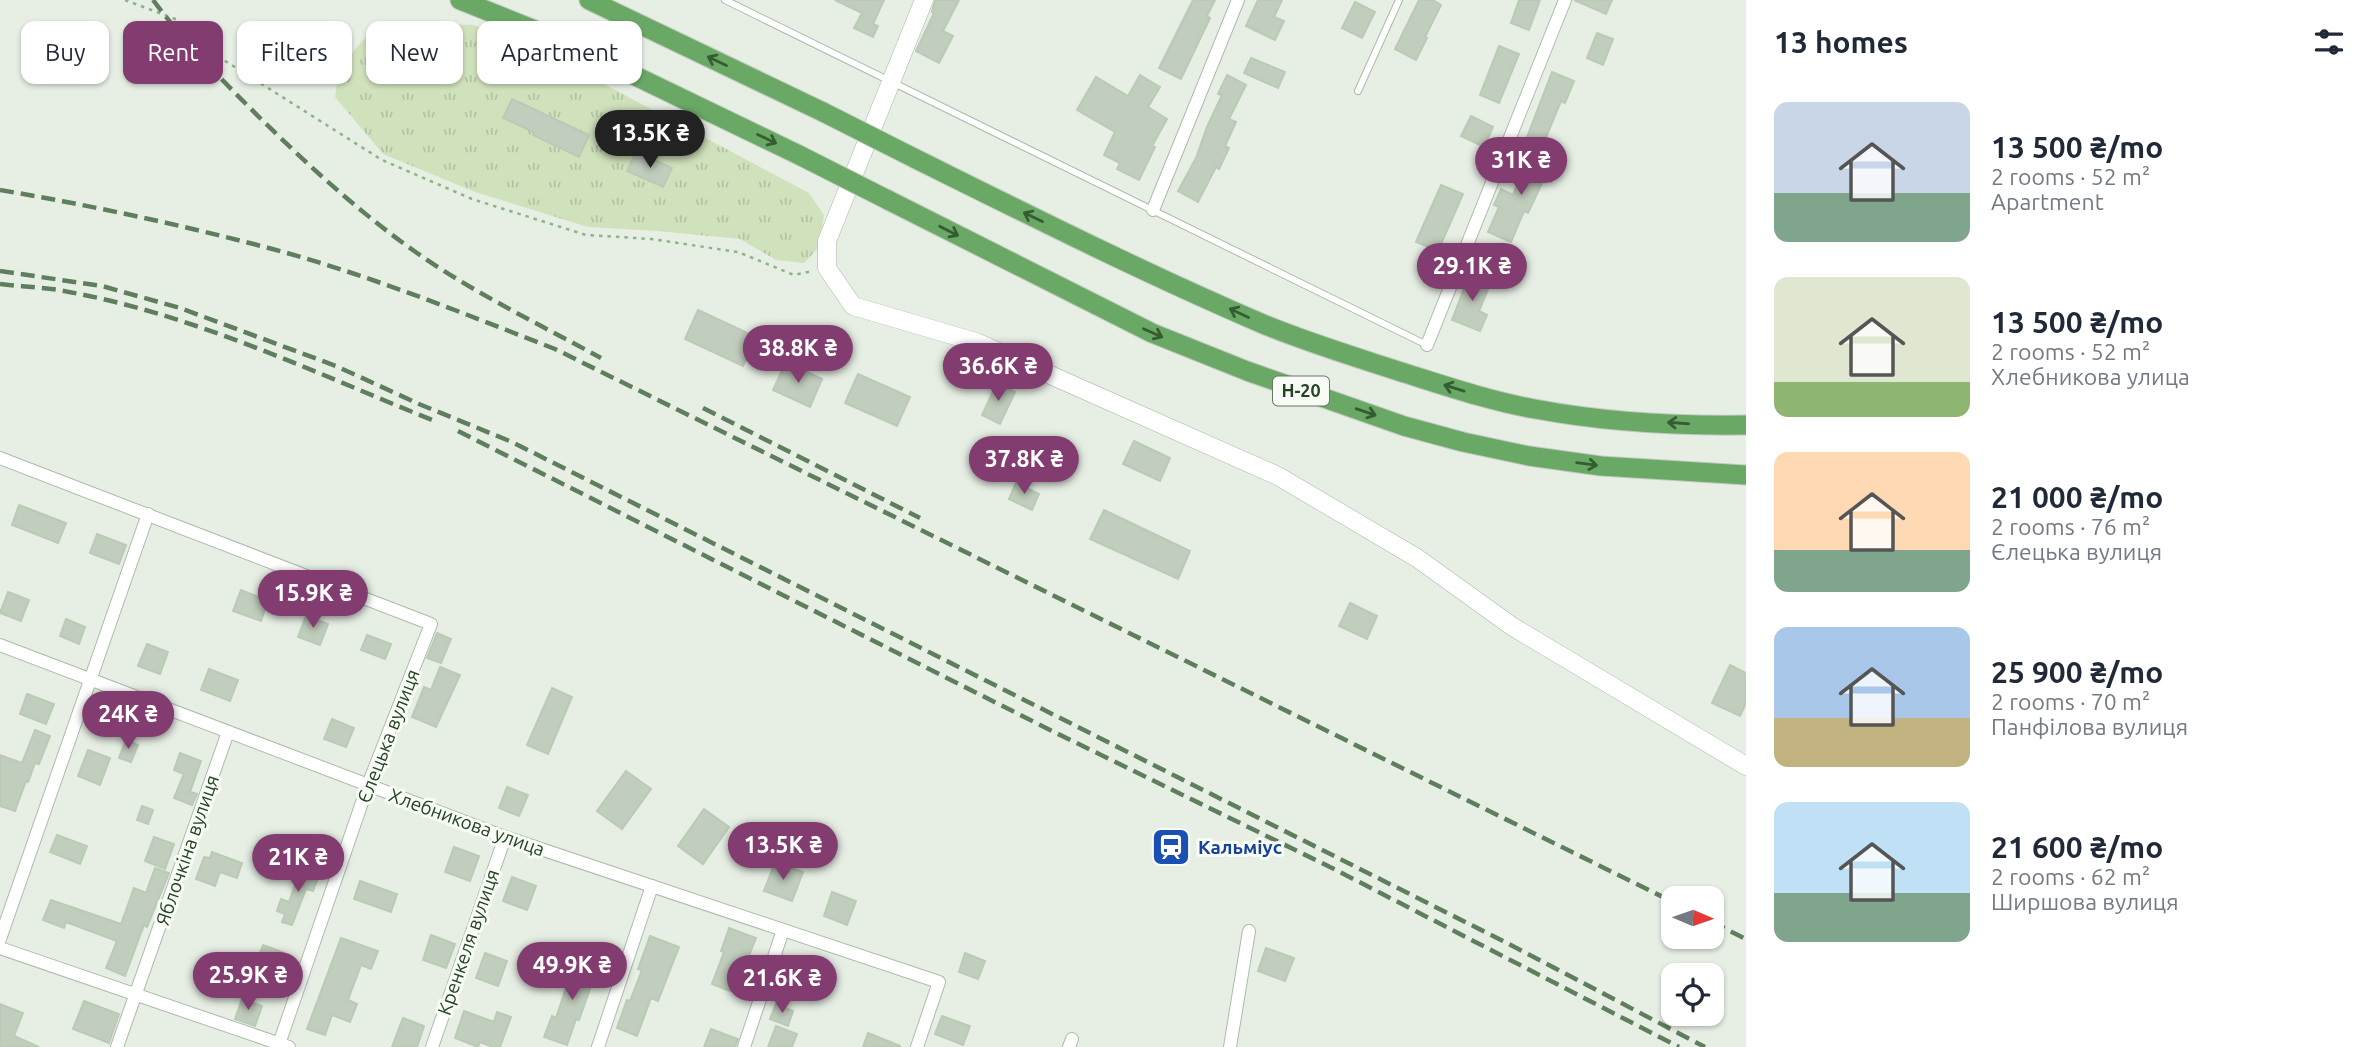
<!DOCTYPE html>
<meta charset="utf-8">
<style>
:root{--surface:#fff;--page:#f6f6f7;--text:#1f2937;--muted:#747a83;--accent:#833c6f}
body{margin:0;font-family:Ubuntu,sans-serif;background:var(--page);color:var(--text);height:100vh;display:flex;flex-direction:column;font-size:26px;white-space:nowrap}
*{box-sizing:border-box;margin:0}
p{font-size:23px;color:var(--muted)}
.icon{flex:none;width:38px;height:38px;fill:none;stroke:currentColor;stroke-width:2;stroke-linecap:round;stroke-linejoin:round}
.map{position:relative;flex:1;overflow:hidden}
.sheet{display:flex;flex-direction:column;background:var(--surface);width:630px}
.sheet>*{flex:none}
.guide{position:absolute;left:21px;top:21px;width:665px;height:63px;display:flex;gap:14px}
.needle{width:46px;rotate:92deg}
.controls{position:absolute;left:1661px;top:886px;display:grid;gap:14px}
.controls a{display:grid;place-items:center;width:63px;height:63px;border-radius:14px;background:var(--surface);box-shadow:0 2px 5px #0004;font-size:35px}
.price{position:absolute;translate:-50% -60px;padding:0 16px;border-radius:24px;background:var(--accent);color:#fff;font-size:23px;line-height:46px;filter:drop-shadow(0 2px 4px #0008)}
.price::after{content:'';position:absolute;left:50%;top:42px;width:21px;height:16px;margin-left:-10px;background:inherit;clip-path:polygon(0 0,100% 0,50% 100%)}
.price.current{background:#222;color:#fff}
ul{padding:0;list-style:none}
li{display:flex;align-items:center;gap:21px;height:175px;padding:0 28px}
li span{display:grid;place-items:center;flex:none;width:196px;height:140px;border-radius:14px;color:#555}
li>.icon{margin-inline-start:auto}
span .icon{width:84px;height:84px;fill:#fffc;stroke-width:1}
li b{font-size:30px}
h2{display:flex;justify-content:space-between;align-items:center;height:84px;padding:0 28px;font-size:30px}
.pill{padding:0 24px;border-radius:14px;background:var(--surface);box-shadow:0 2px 5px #0004;font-size:24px;line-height:63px}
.pill.current{background:var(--accent);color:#fff}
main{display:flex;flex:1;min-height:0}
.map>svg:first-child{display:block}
.grass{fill:url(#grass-tufts)}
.building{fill:#c1cdbd;stroke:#bbcab6;stroke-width:2}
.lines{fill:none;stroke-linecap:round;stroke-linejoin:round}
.lane-casing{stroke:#acbbaa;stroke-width:8}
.street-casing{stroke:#acbbaa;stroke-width:14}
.secondary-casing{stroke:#a6bca2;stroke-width:19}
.primary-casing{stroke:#c2cac1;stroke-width:21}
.path{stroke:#89b682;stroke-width:2.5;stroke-dasharray:3.5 5;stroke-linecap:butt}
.lane{stroke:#fff;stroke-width:6}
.street{stroke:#fff;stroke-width:12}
.secondary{stroke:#fff;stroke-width:18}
.primary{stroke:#6aa965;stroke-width:19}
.rail{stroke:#5f7e5d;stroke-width:4.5;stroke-dasharray:14 7;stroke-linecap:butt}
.primary-bridge-casing{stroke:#c2cac1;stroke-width:21;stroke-linecap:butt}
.primary-bridge{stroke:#6aa965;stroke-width:19}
.oneway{stroke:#365c33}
.labels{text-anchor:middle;stroke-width:6;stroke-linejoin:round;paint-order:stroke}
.shield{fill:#f8fbf6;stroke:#647a62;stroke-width:2}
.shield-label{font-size:18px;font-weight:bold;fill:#244322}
.street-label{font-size:19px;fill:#244322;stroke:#f8fbf6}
.transit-label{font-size:19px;font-weight:bold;fill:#164399;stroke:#f8fbf6;text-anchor:start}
</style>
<main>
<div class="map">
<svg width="1746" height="1047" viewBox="0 0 1746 1047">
<defs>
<pattern id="grass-tufts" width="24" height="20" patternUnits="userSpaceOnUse" patternTransform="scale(1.75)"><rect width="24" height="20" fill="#d0e2bc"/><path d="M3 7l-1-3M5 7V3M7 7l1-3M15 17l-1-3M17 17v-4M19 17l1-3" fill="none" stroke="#b2c3a1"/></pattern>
</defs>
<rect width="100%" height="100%" fill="#e7efe5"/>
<polygon class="grass" points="393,23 474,25 572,67 809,193 824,215 819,247 804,263 776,260 740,239 657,231 588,227 475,192 383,154 335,97 339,69 363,40"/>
<g class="building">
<polygon points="835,0 884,0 873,24 878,26 873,37 854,28 862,13"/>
<polygon points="935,0 959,0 943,31 953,36 939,63 916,51 934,13 932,12"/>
<polygon points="1193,0 1215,0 1207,16 1210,18 1181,79 1159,68"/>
<polygon points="1258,0 1282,0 1274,17 1284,21 1275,40 1246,26"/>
<polygon points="1419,0 1433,0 1441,5 1425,37 1427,38 1416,60 1395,49"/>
<polygon points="1519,0 1540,0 1529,30 1511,23"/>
<polygon points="1574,0 1612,0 1606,14"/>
<polygon points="1355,2 1375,12 1362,38 1342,28"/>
<polygon points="1597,33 1613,39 1603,65 1587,58"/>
<polygon points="1499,46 1519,54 1499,103 1480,95"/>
<polygon points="1251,58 1285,72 1278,88 1244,73"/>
<polygon points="1552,72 1574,81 1565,103 1561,101 1542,147 1526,140"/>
<polygon points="1140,75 1160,87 1148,107 1167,119 1152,146 1155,147 1139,180 1117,169 1120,163 1104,155 1115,132 1077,110 1096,77 1128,96"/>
<polygon points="1227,75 1246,85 1229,119 1236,122 1225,146 1229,148 1219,169 1216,167 1198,202 1178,191 1196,158 1207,127 1222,95 1218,94"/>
<polygon points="512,99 589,135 579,157 533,135 534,132 503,118"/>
<polygon points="1471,116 1493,127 1484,147 1461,136"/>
<polygon points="636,152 672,168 663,187 627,171"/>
<polygon points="1530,153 1558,165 1551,182 1544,179 1528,213 1524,211 1511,242 1488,232 1499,207 1494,205 1501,189 1513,195"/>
<polygon points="1441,185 1463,194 1438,251 1416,242"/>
<polygon points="1470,273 1491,282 1479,311 1487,315 1480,331 1452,320"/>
<polygon points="698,310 756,337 743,366 685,339"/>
<polygon points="786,362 822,379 810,407 773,390"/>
<polygon points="858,374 910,397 897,426 845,403"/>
<polygon points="997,383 1015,392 1000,424 982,415"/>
<polygon points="1134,441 1170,458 1160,481 1123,464"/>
<polygon points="1016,483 1039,494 1032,510 1009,499"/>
<polygon points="19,505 66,523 58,543 12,525"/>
<polygon points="1104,510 1190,551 1178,579 1090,539"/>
<polygon points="97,534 126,545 119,564 90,553"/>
<polygon points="241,590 268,601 261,621 233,611"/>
<polygon points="8,592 29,600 21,621 0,613"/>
<polygon points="1350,603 1377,616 1367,639 1339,626"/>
<polygon points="306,616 328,624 320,645 298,637"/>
<polygon points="66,619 85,627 79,644 60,636"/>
<polygon points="437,633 451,639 441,663 427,658"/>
<polygon points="367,635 391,644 385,659 361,650"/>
<polygon points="147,644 168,652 160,674 138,666"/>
<polygon points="1730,665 1746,673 1746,703 1740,716 1712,703"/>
<polygon points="440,667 460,675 436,727 412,717 424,687 431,690"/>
<polygon points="209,669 238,680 230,701 201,690"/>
<polygon points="552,688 572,697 548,754 527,745"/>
<polygon points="27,694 54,704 46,724 20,714"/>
<polygon points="332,719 354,728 346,747 324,739"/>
<polygon points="35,730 50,736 39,764 35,763 28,782 26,781 15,811 0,806 0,755 22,763"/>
<polygon points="126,740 138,745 131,762 119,758"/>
<polygon points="88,750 110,758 100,785 78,776"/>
<polygon points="180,753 201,761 190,792 197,794 192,805 174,798 184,774 174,770"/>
<polygon points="626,771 651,789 622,829 597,811"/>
<polygon points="507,787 528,795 519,816 499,808"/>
<polygon points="142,806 153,810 148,824 137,820"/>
<polygon points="704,809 729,827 703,864 678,846"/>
<polygon points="57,835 87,846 80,864 50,852"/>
<polygon points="154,837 174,844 165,869 145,861"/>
<polygon points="454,847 479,856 470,881 445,872"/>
<polygon points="212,852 242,863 237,878 220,872 215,886 196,879 204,857 210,858"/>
<polygon points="775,862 803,872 792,901 764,891"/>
<polygon points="302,865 320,872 313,891 306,889 292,925 282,922 285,914 277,911 281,899 289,902"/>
<polygon points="155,868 169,873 147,927 144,925 125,976 106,968 117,941 66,922 64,928 43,920 51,900 121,924 134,888 146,893"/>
<polygon points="512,877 536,886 527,910 503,901"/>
<polygon points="360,881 397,894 391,912 354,899"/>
<polygon points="832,892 856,901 847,925 824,916"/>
<polygon points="729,928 756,938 747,960 742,959 730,991 712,984 724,952 721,951"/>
<polygon points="431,935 455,944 446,968 423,960"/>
<polygon points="650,936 679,947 658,1001 651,998 637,1036 617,1028 627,1000 630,1001 642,970 638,969"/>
<polygon points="341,938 378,951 371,969 361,965 348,1000 357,1004 350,1022 332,1015 325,1035 307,1029"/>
<polygon points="263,945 282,952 276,967 257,961"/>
<polygon points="1266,948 1294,958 1285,981 1258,971"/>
<polygon points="485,953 507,961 498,986 476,978"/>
<polygon points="965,953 985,961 978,979 959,972"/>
<polygon points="576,958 598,966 579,1020 576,1019 567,1045 544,1037 552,1016 556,1018"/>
<polygon points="242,999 262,1006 255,1026 235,1019"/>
<polygon points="84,1001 119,1014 109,1043 73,1029"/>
<polygon points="0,1004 23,1013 14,1036 39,1047 0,1047"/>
<polygon points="776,1004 793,1011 788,1026 770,1019"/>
<polygon points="464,1011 494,1022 497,1012 511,1017 500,1047 493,1047 480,1042 478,1047 455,1038"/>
<polygon points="942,1016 970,1026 963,1045 935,1034"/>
<polygon points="403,1018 424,1026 417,1047 392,1047"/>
<polygon points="776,1026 797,1034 792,1047 768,1047"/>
<polygon points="711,1029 738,1039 735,1047 704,1047"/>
<polygon points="868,1033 900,1046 900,1047 863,1047"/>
</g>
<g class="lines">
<g class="lane-casing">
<g id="lane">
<polyline points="725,0 1427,345"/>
<polyline points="1358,91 1399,0"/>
</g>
</g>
<g class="street-casing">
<g id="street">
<polyline points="1153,210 1238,0"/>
<polyline points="1427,345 1565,0"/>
<polyline points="0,458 431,624 368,785 278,1047"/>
<polyline points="0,645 505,837 939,982 917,1047"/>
<polyline points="0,939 148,514"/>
<polyline points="0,948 289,1047"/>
<polyline points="117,1047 228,732"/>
<polyline points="432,1047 505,837"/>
<polyline points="598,1047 652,886"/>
<polyline points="744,1047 783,930"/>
<polyline points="1069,1047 1072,1039"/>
<polyline points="1230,1047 1249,931"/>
</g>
</g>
<g class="secondary-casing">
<polyline id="secondary" points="924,0 827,241 827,268 853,306 976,342 1278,476 1417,558 1513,627 1746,766"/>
</g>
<g class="primary-casing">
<g id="primary">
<polyline points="460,0 565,42 799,155"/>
<polyline points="589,0 823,112"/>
<path d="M914,158C1029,215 1144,273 1263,324C1306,342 1352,356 1398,371C1443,385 1489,401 1535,409C1604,422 1676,426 1746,425"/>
<polyline points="888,200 1152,333 1247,371 1404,426 1463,442 1529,456 1601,466 1746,475"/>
</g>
</g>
<polyline class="path" points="125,0 178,20 211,52 382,160 472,199 586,235 651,239 738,252 794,275 813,271"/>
<use href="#lane" class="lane"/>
<use href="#street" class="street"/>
<use href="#secondary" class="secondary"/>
<use href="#primary" class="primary"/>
<g class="rail">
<path d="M153,0C185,43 222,80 260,118C309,166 360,213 417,253C474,293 539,324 601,358"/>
<path d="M0,190C89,205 177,224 265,247C364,273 460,312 555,349L1673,902"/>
<polyline points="0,271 102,286 180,308 336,366 419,404 512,442 1503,941 1705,1047"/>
<path d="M0,284C23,287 47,287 69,292C195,315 313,372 432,420"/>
<polyline points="703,408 920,518"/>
<polyline points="458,431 1050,730 1334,869 1679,1047"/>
<polyline points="1712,922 1746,939"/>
</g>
<g class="primary-bridge-casing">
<g id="primary-bridge">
<polyline points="823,112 914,158"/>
<polyline points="799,155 888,200"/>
</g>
</g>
<use href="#primary-bridge" class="primary-bridge"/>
</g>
<defs><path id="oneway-shaft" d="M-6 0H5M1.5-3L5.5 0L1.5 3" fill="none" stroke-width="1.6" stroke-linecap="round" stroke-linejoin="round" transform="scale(1.75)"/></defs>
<g class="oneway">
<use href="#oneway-shaft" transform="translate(717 61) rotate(-154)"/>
<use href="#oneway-shaft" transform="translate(767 139) rotate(26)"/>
<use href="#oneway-shaft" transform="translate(1033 217) rotate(-154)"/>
<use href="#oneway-shaft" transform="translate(949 231) rotate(27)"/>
<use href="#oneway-shaft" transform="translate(1239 313) rotate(-155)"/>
<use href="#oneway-shaft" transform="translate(1153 333) rotate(24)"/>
<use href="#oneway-shaft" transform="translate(1454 388) rotate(-163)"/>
<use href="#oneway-shaft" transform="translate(1366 412) rotate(19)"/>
<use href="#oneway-shaft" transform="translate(1678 423) rotate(-176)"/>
<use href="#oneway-shaft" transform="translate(1587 464) rotate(8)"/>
</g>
<defs>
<g id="station-square" transform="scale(2.0125)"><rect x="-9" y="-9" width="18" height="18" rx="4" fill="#1a4fb4" stroke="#f8fbf6"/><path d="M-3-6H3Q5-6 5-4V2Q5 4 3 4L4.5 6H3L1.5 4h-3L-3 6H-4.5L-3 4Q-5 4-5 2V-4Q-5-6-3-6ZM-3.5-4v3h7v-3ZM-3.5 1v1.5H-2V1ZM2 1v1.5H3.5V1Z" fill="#fff"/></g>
</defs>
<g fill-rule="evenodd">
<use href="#station-square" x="1171" y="847"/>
</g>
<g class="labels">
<rect class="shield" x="1273" y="376.5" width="56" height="29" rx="5"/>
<g class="shield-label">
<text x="1301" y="397">Н-20</text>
</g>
<g class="street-label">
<text transform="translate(388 736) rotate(-69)" y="7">Єлецька вулиця</text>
<text transform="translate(467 822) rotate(20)" y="7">Хлебникова улица</text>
<text transform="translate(187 850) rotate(-71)" y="7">Яблочкіна вулиця</text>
<text transform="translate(468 942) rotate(-71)" y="7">Кренкеля вулиця</text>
</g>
<g class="transit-label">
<text x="1198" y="854">Кальміус</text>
</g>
</g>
</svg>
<div class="controls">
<a><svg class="needle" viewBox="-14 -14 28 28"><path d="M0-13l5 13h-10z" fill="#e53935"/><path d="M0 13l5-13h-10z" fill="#747a83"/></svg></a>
<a><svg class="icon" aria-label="locate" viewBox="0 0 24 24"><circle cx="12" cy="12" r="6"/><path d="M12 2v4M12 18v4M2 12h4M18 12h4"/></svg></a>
</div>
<b class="price current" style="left:650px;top:170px">13.5K ₴</b>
<b class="price" style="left:1521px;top:197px">31K ₴</b>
<b class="price" style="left:1472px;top:303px">29.1K ₴</b>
<b class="price" style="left:798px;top:385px">38.8K ₴</b>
<b class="price" style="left:998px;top:403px">36.6K ₴</b>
<b class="price" style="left:1024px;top:496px">37.8K ₴</b>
<b class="price" style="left:313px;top:630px">15.9K ₴</b>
<b class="price" style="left:128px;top:751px">24K ₴</b>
<b class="price" style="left:783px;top:882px">13.5K ₴</b>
<b class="price" style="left:298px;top:894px">21K ₴</b>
<b class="price" style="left:572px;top:1002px">49.9K ₴</b>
<b class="price" style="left:248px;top:1012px">25.9K ₴</b>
<b class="price" style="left:782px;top:1015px">21.6K ₴</b>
<div class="guide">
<a class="pill">Buy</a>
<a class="pill current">Rent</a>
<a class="pill">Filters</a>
<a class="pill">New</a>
<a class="pill">Apartment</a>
</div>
</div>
<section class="sheet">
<h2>13 homes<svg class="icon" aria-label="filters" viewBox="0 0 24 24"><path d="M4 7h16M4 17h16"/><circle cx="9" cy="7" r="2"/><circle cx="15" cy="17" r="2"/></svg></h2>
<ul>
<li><span style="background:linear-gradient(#c9d6e8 65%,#7fa58c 0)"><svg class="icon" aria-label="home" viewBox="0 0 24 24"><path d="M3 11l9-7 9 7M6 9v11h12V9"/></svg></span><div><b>13 500 ₴/mo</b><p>2 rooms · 52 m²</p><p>Apartment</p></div></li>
<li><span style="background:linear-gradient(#dfe7d0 75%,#8fb573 0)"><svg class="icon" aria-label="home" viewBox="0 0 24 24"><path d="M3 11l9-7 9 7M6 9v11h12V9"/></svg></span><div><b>13 500 ₴/mo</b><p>2 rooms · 52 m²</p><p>Хлебникова улица</p></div></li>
<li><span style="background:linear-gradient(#ffd9b3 70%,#7fa58c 0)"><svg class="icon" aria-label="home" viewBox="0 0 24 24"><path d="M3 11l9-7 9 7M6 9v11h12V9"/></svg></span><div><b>21 000 ₴/mo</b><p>2 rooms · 76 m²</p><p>Єлецька вулиця</p></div></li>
<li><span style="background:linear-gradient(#a9c7e8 65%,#c2b280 0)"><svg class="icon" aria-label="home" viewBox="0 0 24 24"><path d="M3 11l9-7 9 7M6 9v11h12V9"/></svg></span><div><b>25 900 ₴/mo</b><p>2 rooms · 70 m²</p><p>Панфілова вулиця</p></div></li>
<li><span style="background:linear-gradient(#bfe0f5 65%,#7fa58c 0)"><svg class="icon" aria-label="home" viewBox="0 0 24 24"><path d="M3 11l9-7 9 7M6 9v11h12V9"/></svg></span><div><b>21 600 ₴/mo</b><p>2 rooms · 62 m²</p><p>Ширшова вулиця</p></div></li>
</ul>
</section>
</main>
